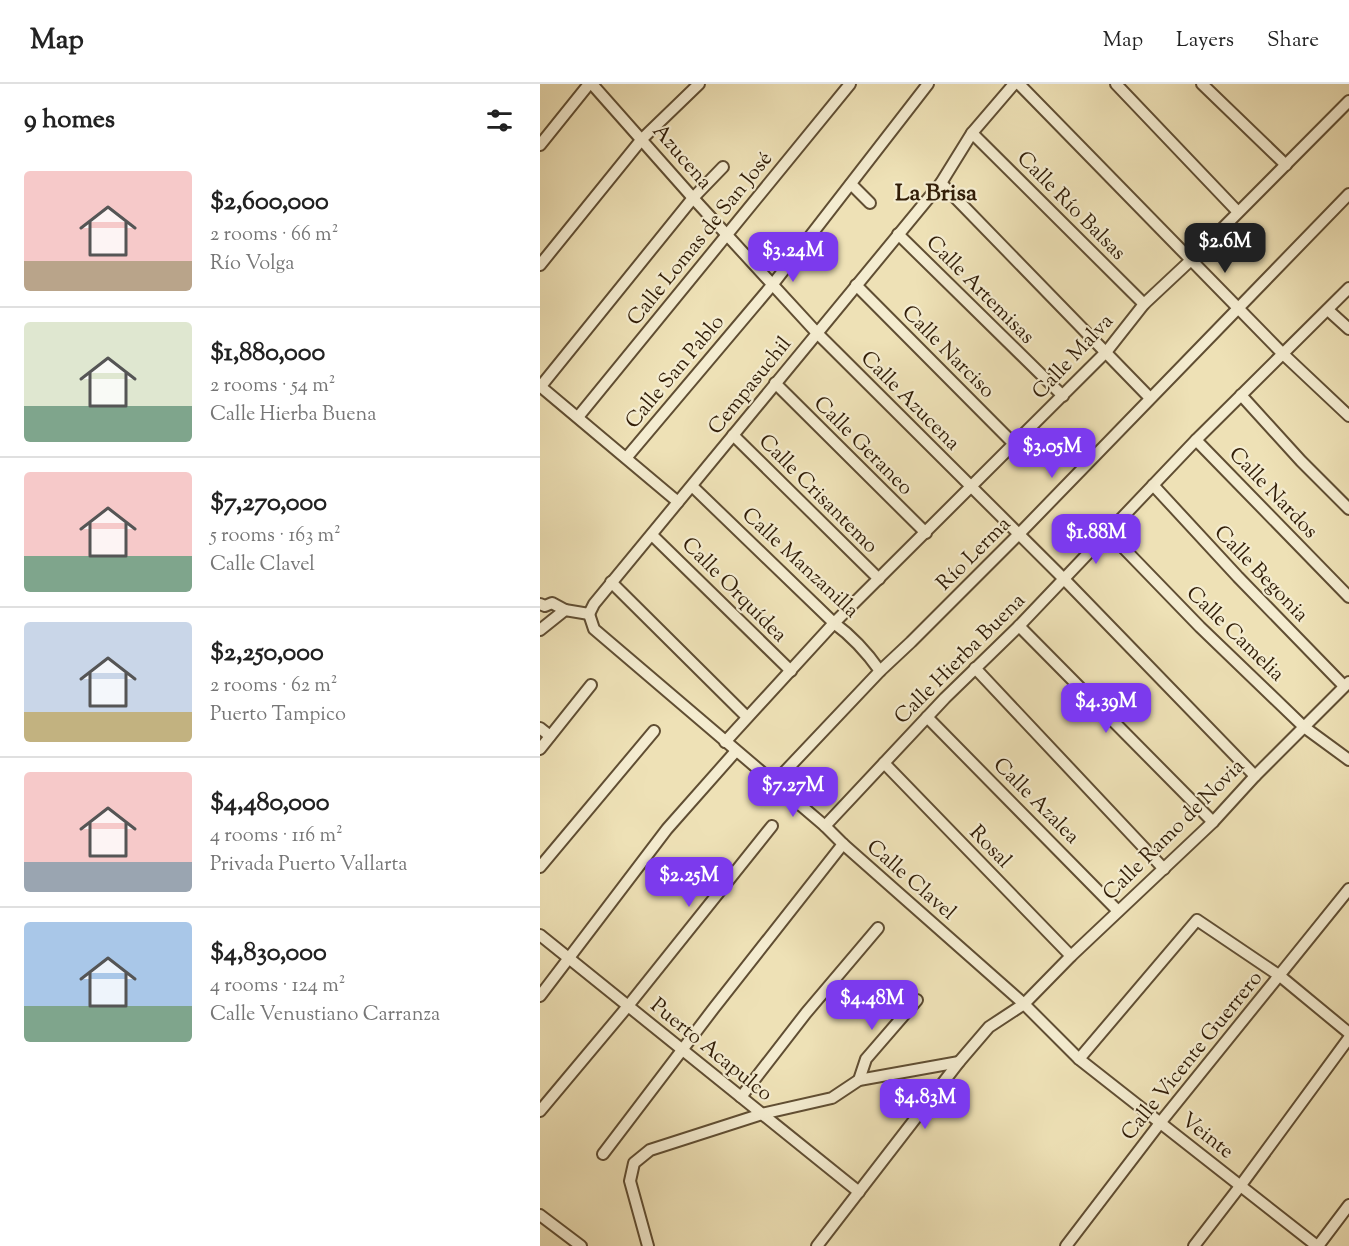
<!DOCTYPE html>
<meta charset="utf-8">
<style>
:root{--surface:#fff;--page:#f2f2f2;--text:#222;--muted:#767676;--line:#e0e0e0;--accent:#7c3aed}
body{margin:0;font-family:"Sorts Mill Goudy",serif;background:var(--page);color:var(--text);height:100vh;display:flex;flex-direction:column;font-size:22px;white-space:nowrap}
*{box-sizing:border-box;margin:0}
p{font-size:20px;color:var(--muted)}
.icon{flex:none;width:33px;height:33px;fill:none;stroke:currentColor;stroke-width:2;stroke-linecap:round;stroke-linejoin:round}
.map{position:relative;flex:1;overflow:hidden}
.drawer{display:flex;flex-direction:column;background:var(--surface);width:540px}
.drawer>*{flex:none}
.price{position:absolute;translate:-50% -51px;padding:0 14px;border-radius:12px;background:var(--accent);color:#fff;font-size:20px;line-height:39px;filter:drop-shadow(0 2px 3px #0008)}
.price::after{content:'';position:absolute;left:50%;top:36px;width:18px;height:14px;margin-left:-9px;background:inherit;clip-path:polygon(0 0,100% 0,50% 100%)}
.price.active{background:#222;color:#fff}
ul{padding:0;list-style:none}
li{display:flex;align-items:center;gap:18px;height:150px;padding:0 24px}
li+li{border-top:2px solid var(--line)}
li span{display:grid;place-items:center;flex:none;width:168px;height:120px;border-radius:6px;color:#555}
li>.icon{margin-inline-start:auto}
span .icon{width:72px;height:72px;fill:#fffc;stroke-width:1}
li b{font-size:26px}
h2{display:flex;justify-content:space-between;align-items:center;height:72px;padding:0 24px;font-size:26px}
header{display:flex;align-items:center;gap:36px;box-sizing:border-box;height:84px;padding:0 30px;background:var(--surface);border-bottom:2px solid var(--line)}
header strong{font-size:28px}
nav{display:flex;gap:33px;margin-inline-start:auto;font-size:21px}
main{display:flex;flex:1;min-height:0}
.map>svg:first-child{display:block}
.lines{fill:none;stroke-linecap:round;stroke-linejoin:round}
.minor-casing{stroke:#604e33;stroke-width:14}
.minor{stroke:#f4ecd0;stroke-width:10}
.labels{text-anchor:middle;stroke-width:4.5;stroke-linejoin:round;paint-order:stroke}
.street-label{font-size:21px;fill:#311d07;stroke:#f4ecd0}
.quarter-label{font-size:24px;font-weight:bold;fill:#311d07;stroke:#f4ecd0}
</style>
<header>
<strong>Map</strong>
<nav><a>Map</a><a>Layers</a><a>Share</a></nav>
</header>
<main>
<section class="drawer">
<h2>9 homes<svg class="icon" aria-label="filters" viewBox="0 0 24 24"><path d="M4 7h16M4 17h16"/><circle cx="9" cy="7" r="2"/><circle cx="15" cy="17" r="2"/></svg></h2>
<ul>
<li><span style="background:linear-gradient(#f6c9c9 75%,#b9a48a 0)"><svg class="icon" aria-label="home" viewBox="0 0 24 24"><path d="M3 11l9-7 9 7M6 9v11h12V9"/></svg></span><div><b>$2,600,000</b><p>2 rooms · 66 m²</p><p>Río Volga</p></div></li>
<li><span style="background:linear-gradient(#dfe7d0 70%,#7fa58c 0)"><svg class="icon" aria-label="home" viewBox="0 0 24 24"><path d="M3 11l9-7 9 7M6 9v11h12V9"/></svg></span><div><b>$1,880,000</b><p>2 rooms · 54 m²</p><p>Calle Hierba Buena</p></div></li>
<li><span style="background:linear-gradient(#f6c9c9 70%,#7fa58c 0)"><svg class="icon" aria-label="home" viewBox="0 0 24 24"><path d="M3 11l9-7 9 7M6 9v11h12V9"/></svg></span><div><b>$7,270,000</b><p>5 rooms · 163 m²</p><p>Calle Clavel</p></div></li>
<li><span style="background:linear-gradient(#c9d6e8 75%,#c2b280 0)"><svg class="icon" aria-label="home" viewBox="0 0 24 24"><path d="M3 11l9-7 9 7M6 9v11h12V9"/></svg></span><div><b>$2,250,000</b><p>2 rooms · 62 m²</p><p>Puerto Tampico</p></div></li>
<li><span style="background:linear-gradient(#f6c9c9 75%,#9aa5b1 0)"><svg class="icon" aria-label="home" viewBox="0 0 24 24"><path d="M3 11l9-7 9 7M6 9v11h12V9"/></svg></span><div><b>$4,480,000</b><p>4 rooms · 116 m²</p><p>Privada Puerto Vallarta</p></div></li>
<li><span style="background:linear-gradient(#a9c7e8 70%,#7fa58c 0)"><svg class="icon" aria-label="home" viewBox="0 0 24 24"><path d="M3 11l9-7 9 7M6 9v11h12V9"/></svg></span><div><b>$4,830,000</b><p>4 rooms · 124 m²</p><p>Calle Venustiano Carranza</p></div></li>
</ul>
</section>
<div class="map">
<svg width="809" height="1162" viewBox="0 0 809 1162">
<rect width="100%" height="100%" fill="#eee1b6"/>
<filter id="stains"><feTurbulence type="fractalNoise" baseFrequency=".00333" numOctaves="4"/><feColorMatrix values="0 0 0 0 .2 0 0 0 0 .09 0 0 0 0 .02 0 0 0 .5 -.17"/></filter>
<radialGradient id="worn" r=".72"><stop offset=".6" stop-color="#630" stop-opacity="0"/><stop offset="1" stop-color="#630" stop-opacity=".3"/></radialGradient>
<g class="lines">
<g class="minor-casing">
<g id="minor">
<polyline points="52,0 153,114 277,249 524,495 715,692"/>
<polyline points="479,0 742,269 809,332"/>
<polyline points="576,0 698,128"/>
<polyline points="662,0 746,81"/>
<polyline points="432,49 604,220"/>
<polyline points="0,61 49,0"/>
<polyline points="401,99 610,314"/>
<polyline points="311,100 330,119"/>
<polyline points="358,150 523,312"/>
<polyline points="0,181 102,55 159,0"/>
<polyline points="316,201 474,360"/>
<polyline points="788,226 809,245"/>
<polyline points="235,299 386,449"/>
<polyline points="0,302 138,418"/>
<polyline points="1,302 153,114 183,83"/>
<polyline points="701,311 761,377 809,425"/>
<polyline points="38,333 310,0"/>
<polyline points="193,351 339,495"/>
<polyline points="656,356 809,513"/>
<polyline points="87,373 233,200 388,0"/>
<polyline points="613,401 698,493 804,602"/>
<path d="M152,402L294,539C313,553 326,567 340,587"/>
<polyline points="568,448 660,543 764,643 809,676"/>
<polyline points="112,451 251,587"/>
<polyline points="71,498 207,633"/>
<polyline points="0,520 5,522 12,519 25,526"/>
<polyline points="49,530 54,545 285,742 303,760 484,920 539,975 777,1162"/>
<polyline points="49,530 54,520 401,99 432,49 474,0"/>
<polyline points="479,542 673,738"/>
<polyline points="0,546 25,526 49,530"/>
<polyline points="435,584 624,785"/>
<polyline points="387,633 578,827"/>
<polyline points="0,644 10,652"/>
<polyline points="185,658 294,539 567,267 604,220 651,176 809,17"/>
<polyline points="0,665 51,601"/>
<polyline points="344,679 531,872"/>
<polyline points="234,699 340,587 371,558 479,450 809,110"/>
<polyline points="285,742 405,614 479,542 656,356 809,204"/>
<polyline points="0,783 114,647"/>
<polyline points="0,851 319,1108"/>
<polyline points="0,912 127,745 196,667"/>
<polyline points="539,975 657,836 740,892 809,949"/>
<polyline points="319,996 326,975 377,916"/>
<polyline points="201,1013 266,929 338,844"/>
<polyline points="0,1027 88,922 232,742"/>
<polyline points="63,1070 174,924 303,760"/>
<polyline points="0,1131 41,1162"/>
<polyline points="108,1162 90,1097 94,1079 110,1066 222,1030 292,1014 319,996 419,978"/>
<polyline points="277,1162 419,978 449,943 484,920 531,872 673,738 715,692 809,598"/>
<polyline points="526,1162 620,1039 809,805"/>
<polyline points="654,1162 701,1101 809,954"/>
<polyline points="778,1162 809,1121"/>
</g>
</g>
<use href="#minor" class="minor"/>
</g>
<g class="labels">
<g class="street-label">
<text transform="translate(143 72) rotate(49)" y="7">Azucena</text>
<text transform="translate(532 121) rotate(45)" y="7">Calle Río Balsas</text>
<text transform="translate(159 154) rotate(-51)" y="7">Calle Lomas de San José</text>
<text transform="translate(441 205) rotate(45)" y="7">Calle Artemisas</text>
<text transform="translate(409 267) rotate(45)" y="7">Calle Narciso</text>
<text transform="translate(532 272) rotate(-47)" y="7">Calle Malva</text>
<text transform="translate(134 287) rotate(-50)" y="7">Calle San Pablo</text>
<text transform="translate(209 301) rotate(-51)" y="7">Cempasuchil</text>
<text transform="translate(371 316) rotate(45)" y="7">Calle Azucena</text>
<text transform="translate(324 361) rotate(45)" y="7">Calle Geraneo</text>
<text transform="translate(734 408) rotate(46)" y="7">Calle Nardos</text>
<text transform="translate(279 409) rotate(45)" y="7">Calle Crisantemo</text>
<text transform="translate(433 469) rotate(-45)" y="7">Río Lerma</text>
<text transform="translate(261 478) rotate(43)" y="7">Calle Manzanilla</text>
<text transform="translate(722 489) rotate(46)" y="7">Calle Begonia</text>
<text transform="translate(195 505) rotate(45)" y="7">Calle Orquídea</text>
<text transform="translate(696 549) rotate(44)" y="7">Calle Camelia</text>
<text transform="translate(419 574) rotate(-45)" y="7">Calle Hierba Buena</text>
<text transform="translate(497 716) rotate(45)" y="7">Calle Azalea</text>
<text transform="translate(633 745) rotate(-45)" y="7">Calle Ramo de Novia</text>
<text transform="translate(451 762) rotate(46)" y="7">Rosal</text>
<text transform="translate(372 795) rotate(41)" y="7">Calle Clavel</text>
<text transform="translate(172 965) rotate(39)" y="7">Puerto Acapulco</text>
<text transform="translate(651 971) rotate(-51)" y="7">Calle Vicente Guerrero</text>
<text transform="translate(668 1051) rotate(38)" y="7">Veinte</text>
</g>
<g class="quarter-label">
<text x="396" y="116">La Brisa</text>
</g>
</g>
<rect width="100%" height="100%" filter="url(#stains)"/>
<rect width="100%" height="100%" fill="url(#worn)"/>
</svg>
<b class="price active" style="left:685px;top:190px">$2.6M</b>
<b class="price" style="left:253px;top:199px">$3.24M</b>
<b class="price" style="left:512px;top:395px">$3.05M</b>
<b class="price" style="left:556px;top:481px">$1.88M</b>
<b class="price" style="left:566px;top:650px">$4.39M</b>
<b class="price" style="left:253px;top:734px">$7.27M</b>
<b class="price" style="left:149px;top:824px">$2.25M</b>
<b class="price" style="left:332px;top:947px">$4.48M</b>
<b class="price" style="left:385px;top:1046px">$4.83M</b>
</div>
</main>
